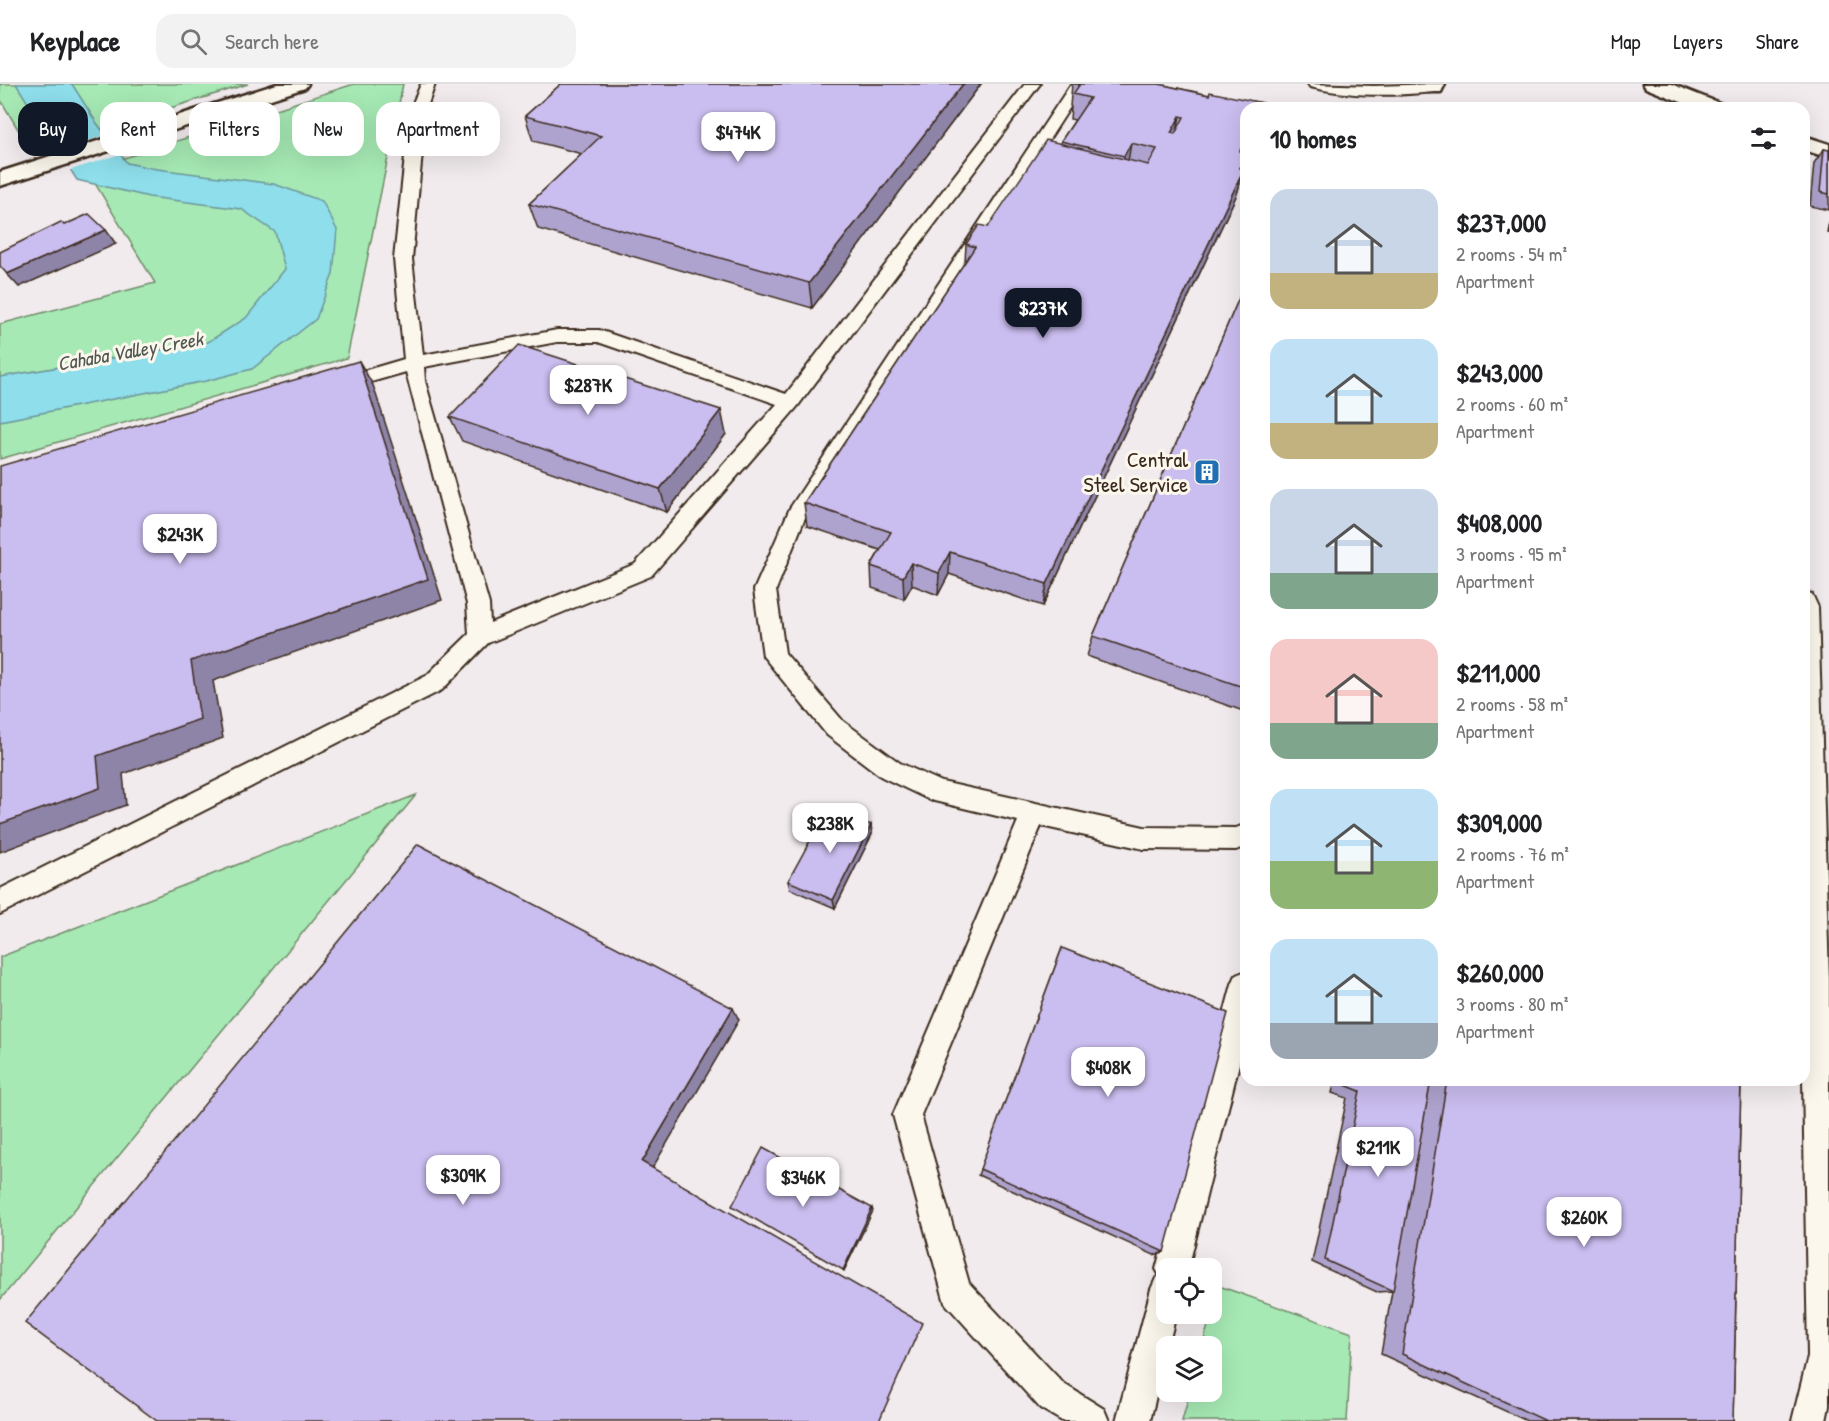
<!DOCTYPE html>
<meta charset="utf-8">
<style>
:root{--surface:#fff;--page:#f2f2f2;--text:#202124;--muted:#757577;--line:#e0e0e0;--accent:#111827}
body{margin:0;font-family:"Patrick Hand",sans-serif;background:var(--page);color:var(--text);height:100vh;display:flex;flex-direction:column;font-size:22px;white-space:nowrap}
*{box-sizing:border-box;margin:0}
p{font-size:20px;color:var(--muted)}
.icon{flex:none;width:33px;height:33px;fill:none;stroke:currentColor;stroke-width:2;stroke-linecap:round;stroke-linejoin:round}
.map{position:relative;flex:1;overflow:hidden}
.details{position:absolute;left:1240px;top:18px;width:570px;height:984px;display:flex;flex-direction:column;background:var(--surface);border-radius:18px;box-shadow:0 6px 24px #0002}
.details>*{flex:none}
.hud{position:absolute;left:18px;top:18px;width:570px;height:54px;display:flex;gap:12px}
.fabs{position:absolute;left:1156px;top:1174px;display:grid;gap:12px}
.fabs a{display:grid;place-items:center;width:66px;height:66px;border-radius:12px;background:var(--surface);box-shadow:0 6px 24px #0002;font-size:30px}
.price{position:absolute;translate:-50% -51px;padding:0 14px;border-radius:12px;background:#fff;color:#222;font-size:20px;line-height:39px;filter:drop-shadow(0 2px 3px #0008)}
.price::after{content:'';position:absolute;left:50%;top:36px;width:18px;height:14px;margin-left:-9px;background:inherit;clip-path:polygon(0 0,100% 0,50% 100%)}
.price.on{background:var(--accent);color:#fff}
ul{padding:0;list-style:none}
li{display:flex;align-items:center;gap:18px;height:150px;padding:0 30px}
li span{display:grid;place-items:center;flex:none;width:168px;height:120px;border-radius:18px;color:#555}
li>.icon{margin-inline-start:auto}
span .icon{width:72px;height:72px;fill:#fffc;stroke-width:1}
li b{font-size:26px}
h2{display:flex;justify-content:space-between;align-items:center;height:72px;padding:0 30px;font-size:26px}
.pill{padding:0 21px;border-radius:18px;background:var(--surface);box-shadow:0 6px 24px #0002;font-size:21px;line-height:54px}
.pill.on{background:var(--accent);color:#fff}
header{display:flex;align-items:center;gap:36px;box-sizing:border-box;height:84px;padding:0 30px;background:var(--surface);border-bottom:2px solid var(--line)}
header strong{font-size:28px}
nav{display:flex;gap:33px;margin-inline-start:auto;font-size:21px}
.search{width:420px;height:54px;background:var(--page);display:flex;align-items:center;gap:15px;box-sizing:border-box;padding:0 21px;border-radius:18px;color:var(--muted);font-size:22px}
.map>svg:first-child{display:block}
.green{fill:#a6e9b4;stroke:#708a69;stroke-width:1.5}
.water{fill:#8edeeb;stroke:#6d9699;stroke-width:1.5}
.pier{fill:#f1ebed}
.lines{fill:none;stroke-linecap:round;stroke-linejoin:round}
.lane-casing{stroke:#3b2a1e;stroke-width:4}
.street-casing{stroke:#3b2a1e;stroke-width:5}
.secondary-casing{stroke:#3b2a1e;stroke-width:5}
.lane{fill:#fbf7ec;fill-rule:evenodd}
.street{fill:#fbf7ec;fill-rule:evenodd}
.secondary{fill:#fbf7ec;fill-rule:evenodd}
.wall{fill:#aea3ce;stroke:#3b2a1e;stroke-width:1.5}
.shaded-wall{fill:#8d84a7;stroke:#3b2a1e;stroke-width:1.5}
.building{fill:#cabdef;stroke:#3b2a1e;stroke-width:1.5;fill-rule:evenodd}
.labels{text-anchor:middle;stroke-width:6;stroke-linejoin:round;paint-order:stroke}
.far-water-label{font-size:20px;font-style:italic;fill:#505751;stroke:#fbf7ec}
.poi-label{font-size:22px;fill:#3b2a1e;stroke:#fbf7ec;text-anchor:end}
</style>
<header>
<strong>Keyplace</strong>
<div class="search"><svg class="icon" aria-label="search" viewBox="0 0 24 24"><circle cx="10" cy="10" r="6"/><path d="M15 15l6 6"/></svg>Search here</div>
<nav><a>Map</a><a>Layers</a><a>Share</a></nav>
</header>
<div class="map">
<svg width="1829" height="1337" viewBox="0 0 1829 1337">
<rect width="100%" height="100%" fill="#f1ebed"/>
<filter id="ink" filterUnits="userSpaceOnUse"><feTurbulence type="fractalNoise" baseFrequency=".0167" numOctaves="2"/><feDisplacementMap in="SourceGraphic" scale="12" xChannelSelector="R" yChannelSelector="G"/><feConvolveMatrix kernelMatrix="1 2 1 2 8 2 1 2 1" color-interpolation-filters="sRGB"/></filter>
<g filter="url(#ink)">
<g class="green">
<polygon points="0,0 248,0 31,67 0,15"/>
<polygon points="354,0 403,0 347,274 0,375 0,240 155,199 87,86"/>
<polygon points="416,711 0,1216 0,873"/>
<polygon points="1219,1202 1352,1249 1347,1337 1182,1337 1190,1308 1212,1308 1212,1263 1202,1263"/>
</g>
<polygon class="water" points="16,0 72,0 96,38 127,79 157,85 274,100 322,117 337,146 333,190 316,235 252,285 206,297 0,337 0,293 208,258 246,234 285,185 275,148 241,125 149,113 77,96"/>
<polygon class="pier" points="109,50 123,69 68,87 55,67"/>
<g class="lines">
<g class="lane-casing">
<g id="lane">
<path d="M421,0H435L426,26L412,175L423,271L557,246H599L786,310L1025,0H1040L797,323L651,492L488,559L442,606L0,830V805L426,592L469,550L467,520L406,288L336,308L329,307L327,302L329,297L404,275L394,175L410,26ZM557,258H598L777,320L635,480L490,539L489,520L425,297L424,283Z"/>
<polygon points="1071,0 1085,0 806,431 776,506 785,569 843,637 900,679 942,698 1144,743 1236,744 1246,740 1246,762 1236,766 1144,765 1041,742 921,1031 969,1199 1064,1300 1104,1325 1109,1337 1062,1337 1040,1324 945,1219 893,1031 1018,737 930,716 882,693 827,651 763,572 754,506 790,424"/>
<path d="M1308,0L1374,2L1436,0L1441,4L1434,8C1392,12 1351,13 1310,3Z"/>
<polygon points="1804,508 1812,510 1818,523 1829,895 1829,1322 1826,1337 1792,1337 1808,1272 1803,996"/>
<polygon points="1246,887 1246,952 1188,1185 1167,1185 1167,1230 1176,1230 1150,1337 1116,1337 1151,1205 1156,1194 1160,1192 1156,1185 1232,900 1236,891"/>
</g>
</g>
<g class="street-casing">
<g id="street">
<polygon points="1425,0 1445,0 1441,8 1427,8 1424,4"/>
<polygon points="1643,0 1671,0 1722,20 1725,24 1696,24 1646,4"/>
<polygon points="1804,52 1829,60 1829,74 1804,66"/>
</g>
</g>
<g class="secondary-casing">
<polygon id="secondary" points="277,0 308,0 305,4 0,102 0,88"/>
</g>
<use href="#lane" class="lane"/>
<use href="#street" class="street"/>
<use href="#secondary" class="secondary"/>
</g>
<g class="wall">
<polygon points="561,0 981,0 812,224 538,145 529,120 582,70 533,57 525,32"/>
<polygon points="1072,0 1159,0 1209,11 1263,19 1262,24 1246,24 1246,64 1245,68 1246,68 1246,72 1243,85 1244,85 1237,110 1043,522 949,490 938,511 912,501 904,515 872,504 871,482 880,466 807,442 804,419 965,178 966,160 988,143 1061,60 1061,57 1075,36 1070,35 1071,23 1070,22"/>
<polygon points="1824,65 1829,66 1829,126 1810,122 1814,79"/>
<polygon points="1829,138 1829,149 1827,148"/>
<polygon points="1246,198 1246,628 1087,572 1093,552"/>
<polygon points="450,333 726,350 667,428 462,357"/>
<polygon points="871,741 872,750 835,824 790,805 788,797"/>
<polygon points="1062,864 1164,1168 1154,1171 978,1091"/>
<polygon points="1335,996 1741,996 1733,1337 1527,1337 1381,1270 1392,1207 1377,1208 1312,1178 1347,1014 1332,1009"/>
</g>
<g class="shaded-wall">
<polygon points="963,0 981,0 812,224 809,199"/>
<polygon points="1180,32 1175,57 1171,49"/>
<polygon points="1246,53 1246,64 1233,92 1240,67"/>
<polygon points="1131,59 1127,84 1120,97 1124,72"/>
<polygon points="1246,70 1246,72 1240,93 1240,84"/>
<polygon points="1244,85 1237,110 1043,522 1047,500"/>
<polygon points="106,146 116,160 19,203 7,190"/>
<polygon points="359,277 373,301 442,516 213,597 223,654 123,690 126,721 0,768 0,740 97,672 191,577"/>
<polygon points="721,326 726,350 667,428 660,405"/>
<polygon points="950,468 949,490 938,511 939,489"/>
<polygon points="911,479 912,501 904,515 903,493"/>
<polygon points="871,741 872,750 835,824 833,816"/>
<polygon points="733,924 739,936 652,1085 642,1078"/>
<polygon points="872,1124 873,1127 844,1187 843,1186"/>
</g>
<g class="building">
<polygon points="561,0 963,0 809,199 529,120 601,52 525,32"/>
<path d="M1080,0H1159L1209,11L1210,8L1263,19L1261,24H1246V53L1240,67L1246,68V70L1240,84L1244,85L1047,500L950,468L939,489L911,479L903,493L871,482L891,448L804,419L975,163L966,160L979,141L988,143L1046,56L1148,81L1157,65L1131,59L1124,72L1061,57L1090,14L1073,10ZM1180,32L1184,33L1175,50L1171,49Z"/>
<polygon points="1824,65 1829,66 1829,110 1820,108"/>
<polygon points="89,130 106,146 7,190 0,182 0,168 61,138 64,141"/>
<polygon points="1246,198 1246,604 1093,552"/>
<polygon points="519,261 721,326 660,405 450,333"/>
<polygon points="359,277 428,495 191,577 200,635 97,672 100,704 0,740 0,382"/>
<polygon points="828,724 871,741 833,816 788,797"/>
<polygon points="1804,724 1805,781 1804,781"/>
<polygon points="418,760 733,924 642,1078 922,1239 879,1337 157,1337 25,1239"/>
<polygon points="1062,864 1228,929 1164,1168 980,1085"/>
<polygon points="1346,996 1431,996 1393,1207 1325,1176 1360,1007 1345,1001"/>
<polygon points="1447,996 1741,996 1733,1337 1546,1337 1402,1270"/>
<polygon points="763,1064 872,1124 843,1186 732,1122"/>
</g>
</g>
<defs>
<g id="building-square" transform="scale(1.35)"><rect x="-9" y="-9" width="18" height="18" rx="4" fill="#1f6fb2" stroke="#fbf7ec"/><path d="M-4-6H4V6H1V3H-1V6H-4ZM-2.5-4.3h1.7v1.8h-1.7ZM.8-4.3h1.7v1.8H.8ZM-2.5-1h1.7V.8h-1.7ZM.8-1h1.7V.8H.8Z" fill="#fff"/></g>
</defs>
<g fill-rule="evenodd">
<use href="#building-square" x="1207" y="388"/>
</g>
<g class="labels">
<g class="far-water-label">
<text transform="translate(130 267) rotate(-10)" y="7">Cahaba Valley Creek</text>
</g>
<g class="poi-label">
<text x="1188" y="383">Central<tspan x="1188" dy="25">Steel Service</tspan></text>
</g>
</g>
</svg>
<div class="fabs">
<a><svg class="icon" aria-label="locate" viewBox="0 0 24 24"><circle cx="12" cy="12" r="6"/><path d="M12 2v4M12 18v4M2 12h4M18 12h4"/></svg></a>
<a><svg class="icon" aria-label="layers" viewBox="0 0 24 24"><path d="M12 4l9 5-9 5-9-5zM3 14l9 5 9-5"/></svg></a>
</div>
<b class="price" style="left:738px;top:79px">$474K</b>
<b class="price on" style="left:1043px;top:255px">$237K</b>
<b class="price" style="left:588px;top:332px">$287K</b>
<b class="price" style="left:180px;top:481px">$243K</b>
<b class="price" style="left:830px;top:770px">$238K</b>
<b class="price" style="left:1108px;top:1014px">$408K</b>
<b class="price" style="left:1378px;top:1094px">$211K</b>
<b class="price" style="left:463px;top:1122px">$309K</b>
<b class="price" style="left:803px;top:1124px">$346K</b>
<b class="price" style="left:1584px;top:1164px">$260K</b>
<div class="hud">
<a class="pill on">Buy</a>
<a class="pill">Rent</a>
<a class="pill">Filters</a>
<a class="pill">New</a>
<a class="pill">Apartment</a>
</div>
<section class="details">
<h2>10 homes<svg class="icon" aria-label="filters" viewBox="0 0 24 24"><path d="M4 7h16M4 17h16"/><circle cx="9" cy="7" r="2"/><circle cx="15" cy="17" r="2"/></svg></h2>
<ul>
<li><span style="background:linear-gradient(#c9d6e8 70%,#c2b280 0)"><svg class="icon" aria-label="home" viewBox="0 0 24 24"><path d="M3 11l9-7 9 7M6 9v11h12V9"/></svg></span><div><b>$237,000</b><p>2 rooms · 54 m²</p><p>Apartment</p></div></li>
<li><span style="background:linear-gradient(#bfe0f5 70%,#c2b280 0)"><svg class="icon" aria-label="home" viewBox="0 0 24 24"><path d="M3 11l9-7 9 7M6 9v11h12V9"/></svg></span><div><b>$243,000</b><p>2 rooms · 60 m²</p><p>Apartment</p></div></li>
<li><span style="background:linear-gradient(#c9d6e8 70%,#7fa58c 0)"><svg class="icon" aria-label="home" viewBox="0 0 24 24"><path d="M3 11l9-7 9 7M6 9v11h12V9"/></svg></span><div><b>$408,000</b><p>3 rooms · 95 m²</p><p>Apartment</p></div></li>
<li><span style="background:linear-gradient(#f6c9c9 70%,#7fa58c 0)"><svg class="icon" aria-label="home" viewBox="0 0 24 24"><path d="M3 11l9-7 9 7M6 9v11h12V9"/></svg></span><div><b>$211,000</b><p>2 rooms · 58 m²</p><p>Apartment</p></div></li>
<li><span style="background:linear-gradient(#bfe0f5 60%,#8fb573 0)"><svg class="icon" aria-label="home" viewBox="0 0 24 24"><path d="M3 11l9-7 9 7M6 9v11h12V9"/></svg></span><div><b>$309,000</b><p>2 rooms · 76 m²</p><p>Apartment</p></div></li>
<li><span style="background:linear-gradient(#bfe0f5 70%,#9aa5b1 0)"><svg class="icon" aria-label="home" viewBox="0 0 24 24"><path d="M3 11l9-7 9 7M6 9v11h12V9"/></svg></span><div><b>$260,000</b><p>3 rooms · 80 m²</p><p>Apartment</p></div></li>
</ul>
</section>
</div>
